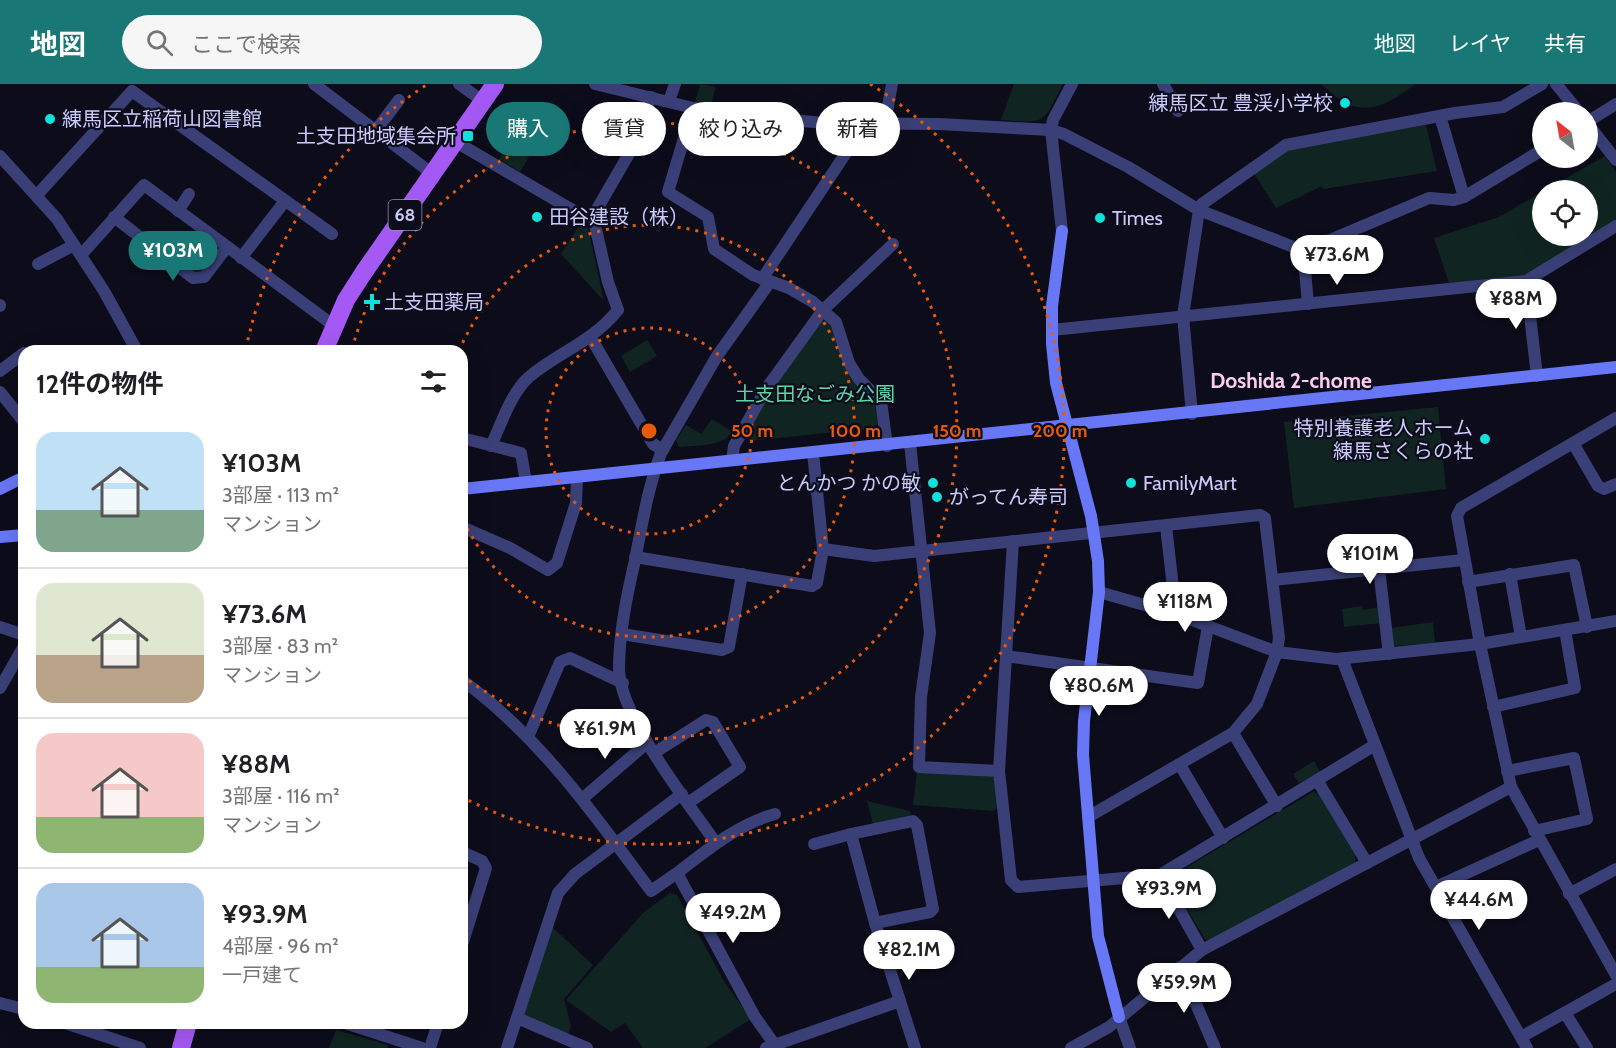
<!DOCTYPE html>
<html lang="ja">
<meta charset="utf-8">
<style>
:root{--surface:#fff;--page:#f6f6f6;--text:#202124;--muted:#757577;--line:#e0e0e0;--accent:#197876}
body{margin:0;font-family:Cabin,"Noto Sans JP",sans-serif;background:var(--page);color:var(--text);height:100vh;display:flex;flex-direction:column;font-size:22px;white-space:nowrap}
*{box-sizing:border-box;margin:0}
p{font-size:20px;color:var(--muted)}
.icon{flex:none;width:33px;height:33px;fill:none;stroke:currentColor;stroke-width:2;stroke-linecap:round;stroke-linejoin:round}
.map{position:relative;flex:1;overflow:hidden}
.side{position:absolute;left:18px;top:261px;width:450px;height:684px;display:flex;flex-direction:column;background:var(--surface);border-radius:18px;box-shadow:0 6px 24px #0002}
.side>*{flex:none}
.banner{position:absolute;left:486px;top:18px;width:570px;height:54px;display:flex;gap:12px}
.needle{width:39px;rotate:329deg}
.buttons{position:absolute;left:1532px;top:18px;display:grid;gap:12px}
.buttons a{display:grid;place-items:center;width:66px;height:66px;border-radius:50%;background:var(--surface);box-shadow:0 6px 24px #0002;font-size:30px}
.price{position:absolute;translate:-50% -51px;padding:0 14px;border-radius:21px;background:#fff;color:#222;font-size:20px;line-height:39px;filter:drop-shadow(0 2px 3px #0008)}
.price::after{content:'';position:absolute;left:50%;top:36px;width:18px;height:14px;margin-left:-9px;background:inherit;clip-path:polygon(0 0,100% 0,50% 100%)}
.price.on{background:var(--accent);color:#fff}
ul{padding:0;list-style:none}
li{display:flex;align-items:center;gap:18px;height:150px;padding:0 18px}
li+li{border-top:2px solid var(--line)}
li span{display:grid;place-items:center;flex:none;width:168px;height:120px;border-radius:18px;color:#555}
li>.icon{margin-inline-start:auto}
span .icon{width:72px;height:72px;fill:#fffc;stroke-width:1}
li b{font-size:26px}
h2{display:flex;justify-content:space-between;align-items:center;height:72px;padding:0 18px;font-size:26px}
.tag{padding:0 21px;border-radius:27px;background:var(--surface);box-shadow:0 6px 24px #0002;font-size:21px;line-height:54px}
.tag.on{background:var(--accent);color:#fff}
header{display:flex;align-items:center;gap:36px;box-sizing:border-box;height:84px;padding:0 30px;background:var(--accent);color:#fff}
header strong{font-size:28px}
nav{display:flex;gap:33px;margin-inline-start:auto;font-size:21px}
.search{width:420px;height:54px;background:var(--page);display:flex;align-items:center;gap:15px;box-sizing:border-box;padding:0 21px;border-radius:33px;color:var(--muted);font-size:22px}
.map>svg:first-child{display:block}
.green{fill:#102521}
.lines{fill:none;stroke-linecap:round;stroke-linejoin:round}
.street{stroke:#3a4077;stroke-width:12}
.secondary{stroke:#6877f5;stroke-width:12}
.primary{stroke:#a559f4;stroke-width:18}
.ring{fill:none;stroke:#e8590c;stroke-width:3;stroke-dasharray:3 6}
.poi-dot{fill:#10e2db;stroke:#0d0c1b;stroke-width:2}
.labels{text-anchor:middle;stroke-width:4.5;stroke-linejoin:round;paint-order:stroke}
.shield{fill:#0d0c1b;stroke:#9192b8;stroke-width:1.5}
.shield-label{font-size:18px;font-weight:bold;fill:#cacbfb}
.poi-label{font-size:20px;fill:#cacbfb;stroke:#0d0c1b;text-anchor:start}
.park-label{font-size:20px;fill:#5dd5a7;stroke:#0d0c1b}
.neighbourhood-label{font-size:21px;font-weight:bold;fill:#fcccf1;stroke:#0d0c1b}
.centre{fill:#e8590c;stroke:#0d0c1b;stroke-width:3}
.ring-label{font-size:18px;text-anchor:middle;font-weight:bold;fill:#e8590c;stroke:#0d0c1b;stroke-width:4.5;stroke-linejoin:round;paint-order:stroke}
</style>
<header>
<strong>地図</strong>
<div class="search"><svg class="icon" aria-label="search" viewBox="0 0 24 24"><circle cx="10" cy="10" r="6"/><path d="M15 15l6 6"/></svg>ここで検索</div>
<nav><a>地図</a><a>レイヤ</a><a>共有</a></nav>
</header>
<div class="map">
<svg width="1616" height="964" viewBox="0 0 1616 964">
<rect width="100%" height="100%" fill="#0d0c1b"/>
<g class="green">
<polygon points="700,0 716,3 710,22 695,18"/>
<path d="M1014,0H1063C1042,41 1047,39 1001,36Z"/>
<path d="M1321,0H1415C1396,15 1373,31 1347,20C1338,16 1329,6 1321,0Z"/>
<polygon points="1426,41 1437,87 1323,105 1322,102 1276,124 1253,88 1290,64"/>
<polygon points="509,60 529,73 520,88 499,75"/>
<polygon points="1605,72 1616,88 1616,137 1526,191 1449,199 1434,154 1499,133 1542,108 1542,152 1587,152 1587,106 1545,106"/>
<polygon points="581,139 588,144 604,217 561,170"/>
<polygon points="820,237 827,237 831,241 844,283 874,317 878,339 874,344 749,357 745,350 769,308"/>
<polygon points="647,256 657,272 630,288 621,272"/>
<polygon points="1438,323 1446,405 1294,424 1284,338"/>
<path d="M712,335L733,348C721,363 697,361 679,363L676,356L686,341L701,350Z"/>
<polygon points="1362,522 1363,526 1380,523 1382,539 1344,543 1342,525"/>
<polygon points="1433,538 1435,559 1392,562 1391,544"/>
<polygon points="1314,677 1320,688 1299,699 1293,690"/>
<polygon points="917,687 990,690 996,695 998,722 994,727 913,721"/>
<polygon points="1313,708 1319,710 1355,771 1355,779 1210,857 1205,855 1171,799 1172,792"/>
<polygon points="867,717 910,727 911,732 873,740"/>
<polygon points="670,809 677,811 725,899 751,935 705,964 643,964 625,939 611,948 566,916 643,829"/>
<polygon points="551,842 593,881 564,915 571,942 568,950 519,933"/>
<polygon points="336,946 388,961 387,964 329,964"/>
</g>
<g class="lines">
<g class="street">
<polyline points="314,0 434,91"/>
<polyline points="459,0 484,18"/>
<polyline points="595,0 693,24 777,35 826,39 939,40 1051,46 1064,50 1128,83 1199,126 1296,164 1330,156 1429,114 1454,116 1464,113 1542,66"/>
<polyline points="1163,0 1178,27"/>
<polyline points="1556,0 1579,28"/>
<polyline points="669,17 675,0"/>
<polyline points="693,24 668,108 708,133 714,165 753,191 789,204 813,218 836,238 849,279 859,295 881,317 887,362"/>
<polyline points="1440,32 1464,113"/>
<polyline points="1587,38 1616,20"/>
<polyline points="885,39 892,0"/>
<polyline points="1587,39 1616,76"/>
<polyline points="376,46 399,16"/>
<path d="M456,58L581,131L593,132L608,198L618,226C591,259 559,268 529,293C511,309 501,340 491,362"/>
<polyline points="0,72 57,135 104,207 137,267"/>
<polyline points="37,111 132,7 332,150"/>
<polyline points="178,127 189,110"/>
<polyline points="593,132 630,68 651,13"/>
<polyline points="114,133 193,194 204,193 227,163"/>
<polyline points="1062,147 1051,46 1053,36 1072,0"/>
<polyline points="1303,164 1308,220"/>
<polyline points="81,171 144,101 333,241"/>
<polyline points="241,174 285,117"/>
<polyline points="38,180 74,161"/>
<polyline points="762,195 850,63 855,40"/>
<polyline points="1526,197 1537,292"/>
<polyline points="0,221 0,222"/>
<polyline points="1052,246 1526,197 1616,142"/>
<polyline points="591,254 653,360 663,366"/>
<polyline points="0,287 24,269"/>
<polyline points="0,308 24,338"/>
<polyline points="1192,330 1183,232 1199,126 1202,120 1286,61 1455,29 1503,23 1542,0"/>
<polyline points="462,354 521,369 526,398"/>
<polyline points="910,359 930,549 921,613 919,683 999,687"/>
<polyline points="1573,359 1616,334"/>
<polyline points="732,376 734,362 766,305 823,226 893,160"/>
<polyline points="1616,400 1604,405 1598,402 1573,359 1461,424 1457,432 1480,560 1511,703 1616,891"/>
<polyline points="1166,442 1176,530"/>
<polyline points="462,443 510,464 548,486 557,479 576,419 577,393"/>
<polyline points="1013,457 999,687 1011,796 1018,803 1160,791 1375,661"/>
<polyline points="823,465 874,472 1260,431 1265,434 1279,554 1277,568 1257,620 1233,649 1088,733"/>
<polyline points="635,473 812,502 817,499 823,465 813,369"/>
<polyline points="1379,485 1389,570"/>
<polyline points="1510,490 1521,553"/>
<polyline points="1273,496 1463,476"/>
<polyline points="1468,498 1574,481 1587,543"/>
<polyline points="1099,508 1176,530 1277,568 1336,575 1480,560 1616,537"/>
<polyline points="0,543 24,551"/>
<polyline points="622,550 722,566 729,563 742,490"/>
<polyline points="1006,572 1198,599 1208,542"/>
<polyline points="1342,575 1419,774 1527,964"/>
<path d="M462,596C539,652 595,731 651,807L677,789"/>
<polyline points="0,604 24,562"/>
<polyline points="1493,623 1575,604 1565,546"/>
<polyline points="1233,649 1277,722"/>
<polyline points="528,653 560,578 570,574 623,599"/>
<polyline points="654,669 706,636 713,638 740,683 688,719"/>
<polyline points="1180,681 1223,754"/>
<polyline points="1507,687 1574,674 1587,735 1534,747"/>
<polyline points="1317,696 1367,779"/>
<polyline points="582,715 647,659"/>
<path d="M775,730C738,740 707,766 677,789L755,933L777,964"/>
<path d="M716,759C688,719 620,633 619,585C619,549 627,511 635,476C642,441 648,403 661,369L717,272L770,198"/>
<polyline points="814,760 851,750"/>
<polyline points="462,768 482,777 486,784 462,861"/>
<polyline points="1160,791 1202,866"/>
<polyline points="1436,803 1539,756"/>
<polyline points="1569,810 1616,785"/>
<polyline points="875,839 930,828 933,825 917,741 913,737 851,750 875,839 915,964"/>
<polyline points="1180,883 1215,964"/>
<polyline points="0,919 24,925"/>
<polyline points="1565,929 1587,964"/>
<polyline points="1119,933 1130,964"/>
<polyline points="517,934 587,964"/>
<polyline points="65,939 140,964"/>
<polyline points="345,939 422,964"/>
<polyline points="1523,952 1616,900"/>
<polyline points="430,964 438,939"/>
<polyline points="507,964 558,809 575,790 682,710"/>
<polyline points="766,964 900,917"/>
<polyline points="1071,964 1109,943 1202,866 1511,703"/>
</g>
<g class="secondary">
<polyline points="1062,147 1052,222 1052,260 1056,299 1091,432 1098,477 1099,508 1084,637 1083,671 1098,852 1119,933"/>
<polyline points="0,405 24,393"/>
<polyline points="462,405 1616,283"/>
<polyline points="0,453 24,451"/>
</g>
<g class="primary">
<polyline points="324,267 346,216 364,188 495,0"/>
<polyline points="181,964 188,939"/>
</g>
</g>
<g class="ring">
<circle cx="649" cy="347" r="103"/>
<path d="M459 267A206 206 0 1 1 462 434"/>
<path d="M352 265A308 308 0 1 1 464 593"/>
<path d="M246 265A411 411 0 0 1 428 0M870 0A411 411 0 0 1 462 713"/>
</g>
<g class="poi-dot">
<circle cx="1345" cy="19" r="6"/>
<circle cx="50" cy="35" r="6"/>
<rect x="462" y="46" width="12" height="12" rx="3"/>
<circle cx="537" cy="133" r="6"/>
<circle cx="1100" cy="134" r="6"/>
<path d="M369 209h6v6h6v6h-6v6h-6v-6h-6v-6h6z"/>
<circle cx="1485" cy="355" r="6"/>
<circle cx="933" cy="399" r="6"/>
<circle cx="1131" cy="399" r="6"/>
<circle cx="937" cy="413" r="6"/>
</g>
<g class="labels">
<rect class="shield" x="388.5" y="116" width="33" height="30" rx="4.5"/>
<g class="shield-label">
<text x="405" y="137">68</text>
</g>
<g class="poi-label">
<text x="1333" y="26" text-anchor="end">練馬区立 豊渓小学校</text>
<text x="62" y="42">練馬区立稲荷山図書館</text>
<text x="456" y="59" text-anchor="end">土支田地域集会所</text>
<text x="549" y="140">田谷建設（株）</text>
<text x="1112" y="141">Times</text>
<text x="384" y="225">土支田薬局</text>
<text x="1473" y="351" text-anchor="end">特別養護老人ホーム<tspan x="1473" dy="23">練馬さくらの社</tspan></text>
<text x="921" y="406" text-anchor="end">とんかつ かの敏</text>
<text x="1143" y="406">FamilyMart</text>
<text x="949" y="420">がってん寿司</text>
</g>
<g class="park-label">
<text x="815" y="317">土支田なごみ公園</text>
</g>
<g class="neighbourhood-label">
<text x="1291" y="304">Doshida 2-chome</text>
</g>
</g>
<circle cx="649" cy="347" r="9" class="centre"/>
<g class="ring-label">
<text x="752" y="353">50 m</text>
<text x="855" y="353">100 m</text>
<text x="957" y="353">150 m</text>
<text x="1060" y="353">200 m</text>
</g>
</svg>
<div class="buttons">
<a><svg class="needle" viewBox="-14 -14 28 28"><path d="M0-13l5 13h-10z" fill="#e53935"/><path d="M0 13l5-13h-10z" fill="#757577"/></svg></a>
<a><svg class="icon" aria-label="locate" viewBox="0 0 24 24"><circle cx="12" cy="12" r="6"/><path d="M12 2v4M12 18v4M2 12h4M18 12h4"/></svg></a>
</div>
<b class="price on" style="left:173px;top:198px">¥103M</b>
<b class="price" style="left:1337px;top:202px">¥73.6M</b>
<b class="price" style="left:1516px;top:246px">¥88M</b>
<b class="price" style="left:1370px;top:501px">¥101M</b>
<b class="price" style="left:1185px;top:549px">¥118M</b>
<b class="price" style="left:1099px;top:633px">¥80.6M</b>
<b class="price" style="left:605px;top:676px">¥61.9M</b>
<b class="price" style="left:1169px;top:836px">¥93.9M</b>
<b class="price" style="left:1479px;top:847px">¥44.6M</b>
<b class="price" style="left:733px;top:860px">¥49.2M</b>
<b class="price" style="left:909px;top:897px">¥82.1M</b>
<b class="price" style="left:1184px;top:930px">¥59.9M</b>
<div class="banner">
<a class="tag on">購入</a>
<a class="tag">賃貸</a>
<a class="tag">絞り込み</a>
<a class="tag">新着</a>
</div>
<section class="side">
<h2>12件の物件<svg class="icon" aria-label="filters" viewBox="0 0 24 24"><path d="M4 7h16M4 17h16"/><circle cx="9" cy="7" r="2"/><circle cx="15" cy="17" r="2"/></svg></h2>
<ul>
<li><span style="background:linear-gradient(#bfe0f5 65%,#7fa58c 0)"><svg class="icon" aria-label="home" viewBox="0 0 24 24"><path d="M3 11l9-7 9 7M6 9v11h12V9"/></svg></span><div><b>¥103M</b><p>3部屋 · 113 m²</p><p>マンション</p></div></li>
<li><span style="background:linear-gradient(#dfe7d0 60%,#b9a48a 0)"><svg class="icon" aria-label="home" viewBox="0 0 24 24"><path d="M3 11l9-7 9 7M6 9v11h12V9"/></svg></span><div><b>¥73.6M</b><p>3部屋 · 83 m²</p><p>マンション</p></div></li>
<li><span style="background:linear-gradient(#f6c9c9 70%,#8fb573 0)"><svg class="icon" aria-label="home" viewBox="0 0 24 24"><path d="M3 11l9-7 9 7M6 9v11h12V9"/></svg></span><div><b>¥88M</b><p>3部屋 · 116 m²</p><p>マンション</p></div></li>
<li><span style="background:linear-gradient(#a9c7e8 70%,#8fb573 0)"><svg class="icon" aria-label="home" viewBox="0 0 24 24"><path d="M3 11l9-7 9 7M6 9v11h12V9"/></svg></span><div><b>¥93.9M</b><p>4部屋 · 96 m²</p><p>一戸建て</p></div></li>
</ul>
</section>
</div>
